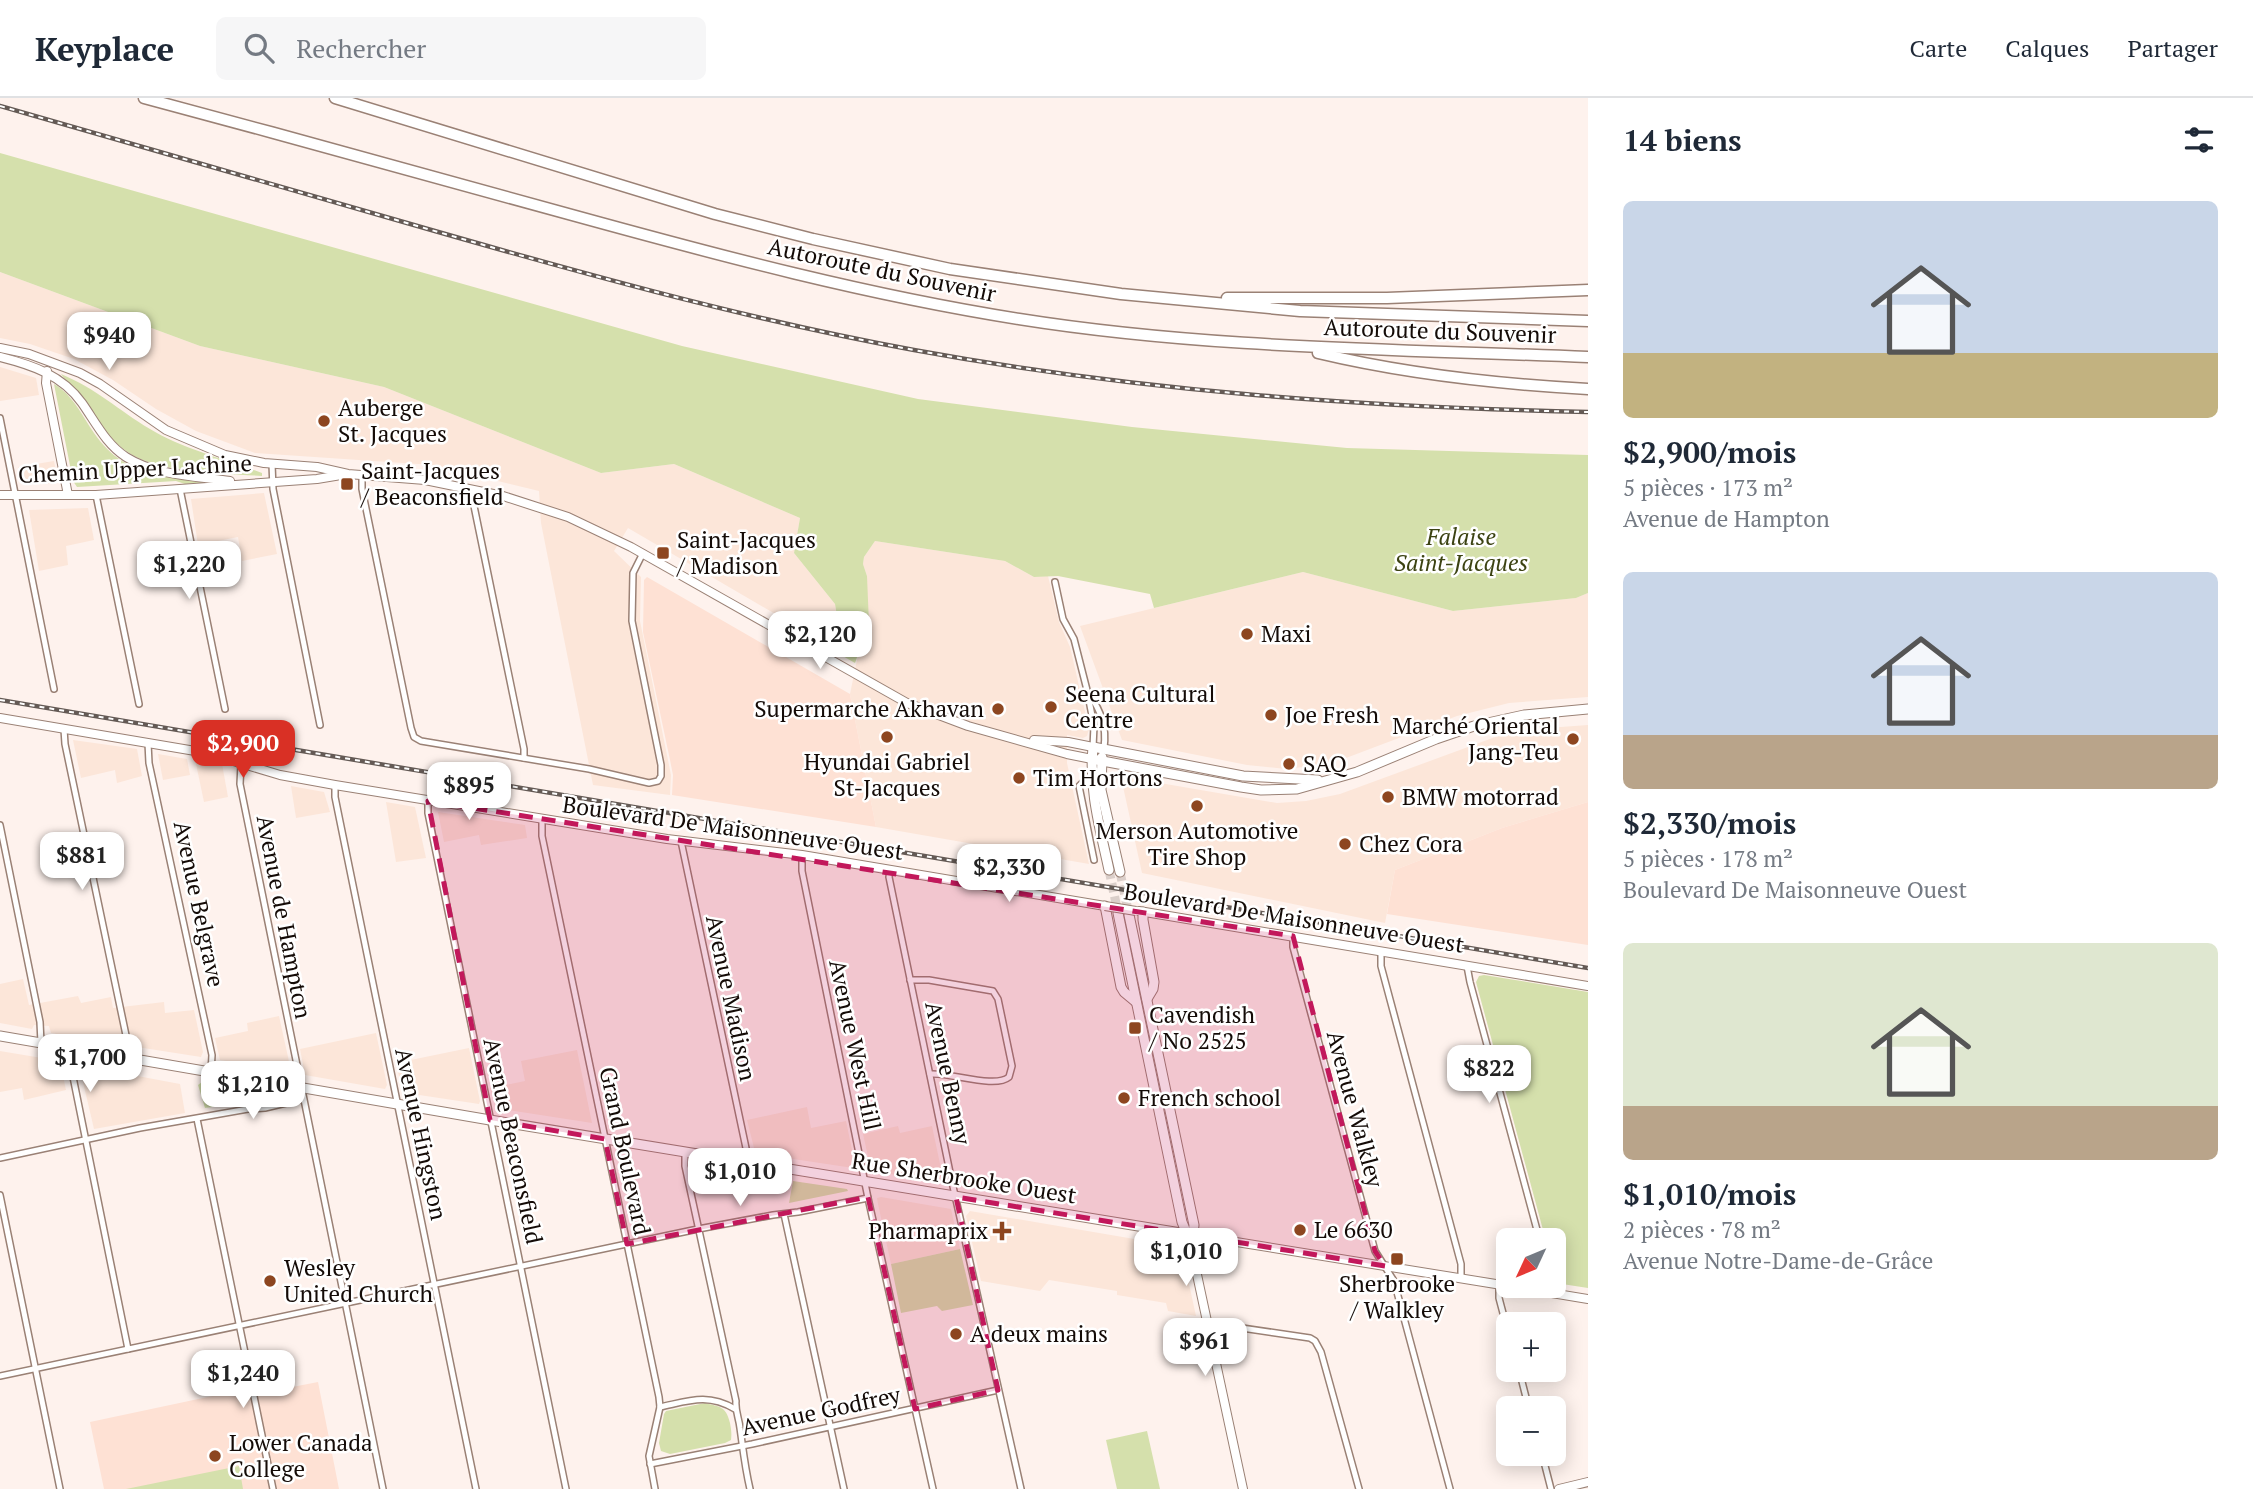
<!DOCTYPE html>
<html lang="fr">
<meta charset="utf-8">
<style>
:root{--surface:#fff;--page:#f6f6f7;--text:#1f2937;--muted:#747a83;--line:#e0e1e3;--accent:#d93025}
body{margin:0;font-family:"PT Serif",serif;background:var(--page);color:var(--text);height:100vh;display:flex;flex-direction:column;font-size:26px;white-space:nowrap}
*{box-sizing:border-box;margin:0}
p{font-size:23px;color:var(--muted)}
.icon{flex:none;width:38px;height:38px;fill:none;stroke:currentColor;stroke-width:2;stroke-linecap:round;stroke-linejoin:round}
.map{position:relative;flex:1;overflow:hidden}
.panel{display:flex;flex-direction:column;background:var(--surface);width:665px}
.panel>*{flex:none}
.needle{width:46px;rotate:226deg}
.buttons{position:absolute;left:1496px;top:1130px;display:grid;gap:14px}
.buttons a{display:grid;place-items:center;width:70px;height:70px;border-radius:10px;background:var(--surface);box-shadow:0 4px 18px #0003;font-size:35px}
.price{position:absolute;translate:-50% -60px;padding:0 16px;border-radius:14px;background:#fff;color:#222;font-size:23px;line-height:46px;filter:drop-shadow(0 2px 4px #0008)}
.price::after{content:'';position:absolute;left:50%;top:42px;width:21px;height:16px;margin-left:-10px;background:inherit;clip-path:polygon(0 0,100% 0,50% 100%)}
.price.current{background:var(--accent);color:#fff}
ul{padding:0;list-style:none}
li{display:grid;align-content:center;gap:14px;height:371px;padding:0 35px}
li span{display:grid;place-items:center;height:217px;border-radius:10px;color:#555}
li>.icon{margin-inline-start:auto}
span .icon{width:126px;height:126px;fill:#fffc;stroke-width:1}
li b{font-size:30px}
h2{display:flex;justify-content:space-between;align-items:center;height:84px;padding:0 35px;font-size:30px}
header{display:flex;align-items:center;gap:42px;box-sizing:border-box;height:98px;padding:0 35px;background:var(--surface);border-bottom:2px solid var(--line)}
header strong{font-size:33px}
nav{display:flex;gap:38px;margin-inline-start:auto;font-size:24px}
.search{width:490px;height:63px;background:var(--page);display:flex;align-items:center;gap:18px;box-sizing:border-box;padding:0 24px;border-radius:10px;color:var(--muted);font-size:26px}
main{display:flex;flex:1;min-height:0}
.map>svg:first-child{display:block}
.commercial{fill:#fce6d9}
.built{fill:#fee1d4}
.green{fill:#d5e0ac}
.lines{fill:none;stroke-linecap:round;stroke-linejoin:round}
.primary-tunnel{stroke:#dbcfca;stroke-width:9;stroke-dasharray:9 4.5;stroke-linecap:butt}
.street-casing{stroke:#9a8175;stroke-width:8}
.secondary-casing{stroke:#9a8175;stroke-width:10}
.primary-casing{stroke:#9a8175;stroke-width:11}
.highway-casing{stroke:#9a8175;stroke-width:13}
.street{stroke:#fff;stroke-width:5}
.secondary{stroke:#fff;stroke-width:8}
.primary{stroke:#fff;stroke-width:9}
.highway{stroke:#fff;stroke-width:10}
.rail-casing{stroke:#645a55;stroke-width:4.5}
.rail{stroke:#fff;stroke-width:2;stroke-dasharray:5;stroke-linecap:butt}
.secondary-bridge-casing{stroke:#9a8175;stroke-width:10;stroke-linecap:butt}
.secondary-bridge{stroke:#fff;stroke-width:8}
.marked{fill:#c2185b;fill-opacity:0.2;stroke:#c2185b;stroke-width:5;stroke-dasharray:14 9;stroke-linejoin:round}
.poi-dot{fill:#8d4620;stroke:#fff;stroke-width:2.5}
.labels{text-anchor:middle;stroke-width:5;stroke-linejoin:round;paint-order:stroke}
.street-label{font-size:23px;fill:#140b07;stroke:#fff}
.poi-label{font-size:23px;fill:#140b07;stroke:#fff;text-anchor:start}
.park-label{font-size:23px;font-style:italic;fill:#3c4312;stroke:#fff}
</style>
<header>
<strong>Keyplace</strong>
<div class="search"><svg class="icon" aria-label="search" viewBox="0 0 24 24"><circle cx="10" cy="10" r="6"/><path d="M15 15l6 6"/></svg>Rechercher</div>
<nav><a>Carte</a><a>Calques</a><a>Partager</a></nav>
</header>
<main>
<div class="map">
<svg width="1588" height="1391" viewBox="0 0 1588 1391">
<rect width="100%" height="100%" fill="#fef2ed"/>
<g class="commercial">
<polygon points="0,174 200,248 384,289 601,375 674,366 800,420 794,455 835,506 843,554 841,557 813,538 628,430 614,453 641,479 640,523 671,677 670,697 593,687 541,425 539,393 433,367 255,355 196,333 156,311 113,282 74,261 30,246 0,240"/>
<polygon points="0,269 36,280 39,297 0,303"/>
<polygon points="54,363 57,378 51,386 22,385 18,369"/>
<polygon points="264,395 277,456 242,463 238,439 198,447 191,401"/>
<polygon points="88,410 94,442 66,448 68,467 39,473 29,412"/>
<polygon points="875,443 1005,463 1034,479 1048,478 1059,524 1070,549 1089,631 1087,638 1083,640 1067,637 1067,665 1089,766 876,729 850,596 859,552 867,478 863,466 864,459"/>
<polygon points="1303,474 1453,513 1576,500 1588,495 1588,599 1509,605 1457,618 1346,660 1312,668 1286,671 1247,667 1122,642 1080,528"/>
<polygon points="1588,627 1588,704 1502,730 1395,772 1385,825 1142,775 1122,684 1125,679 1277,705 1306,703 1340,696 1498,638 1533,631"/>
<polygon points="73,642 137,651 142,678 117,685 115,672 81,680"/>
<polygon points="158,656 187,661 190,677 163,682"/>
<polygon points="195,661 222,666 228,699 204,704"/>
<polygon points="291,688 324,694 330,714 296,720"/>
<polygon points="386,704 415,709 426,760 396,764"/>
<polygon points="438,714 525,727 527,740 481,747 479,737 444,744"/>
<polygon points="23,881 29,907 78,898 81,905 111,899 113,910 164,904 165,915 194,912 203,954 201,959 137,949 136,945 119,941 117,947 51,935 49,928 34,927 32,931 0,925 0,886"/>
<polygon points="279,918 290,968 289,974 220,962 215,940 248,933 247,925"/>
<polygon points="376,935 387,987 385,991 305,977 300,951"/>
<polygon points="469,950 480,1003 479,1006 406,995 402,991 396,965"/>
<polygon points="577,952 592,1025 496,1010 490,990 525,983 521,963"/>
<polygon points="0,953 60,963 66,992 24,1002 22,990 0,994"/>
<polygon points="79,967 180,986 185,1015 94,1031"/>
<polygon points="807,1009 811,1030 846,1023 855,1066 853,1070 767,1057 767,1054 763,1054 763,1056 755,1054 747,1022"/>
<polygon points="898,1028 900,1035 932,1028 943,1080 941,1083 936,1085 871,1072 863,1036"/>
<polygon points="881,1099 951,1111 960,1151 891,1166 878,1106 877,1100"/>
<polygon points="970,1113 1181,1149 1196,1218 1168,1213 1166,1205 1117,1197 1117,1193 1049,1182 1040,1193 981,1183 966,1118"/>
</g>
<g class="built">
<polygon points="647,479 850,596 876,729 672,697 673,677 670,662 643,534 644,482"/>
<polygon points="1588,704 1588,847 1387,816 1395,772 1502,730"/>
<polygon points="318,1284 339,1391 104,1391 90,1324 250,1290 252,1297"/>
</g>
<g class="green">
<polygon points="0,55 682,248 918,301 1132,329 1347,350 1588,357 1588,495 1576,500 1453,513 1303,474 1154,510 1150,496 1058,478 1034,479 1005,463 875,443 864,459 863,466 867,478 869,526 855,565 841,557 843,554 835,506 794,455 800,420 674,366 601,375 384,289 200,248 0,174"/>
<path d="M61,276C97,291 118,312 150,331C181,350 227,362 262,375V378C222,375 153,376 122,350C106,337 98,320 86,303C79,294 67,285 61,276Z"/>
<path d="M54,286C72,296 82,317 94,335C129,385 167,373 216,384L185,386L176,383L77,389L73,383Z"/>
<polygon points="1484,877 1588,894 1588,1190 1562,1186 1557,1183 1554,1172 1554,1143 1546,1143 1476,884 1479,878"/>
<polygon points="202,984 285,998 286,999 205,1010 198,987"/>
<polygon points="793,1083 847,1091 848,1093 789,1105"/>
<polygon points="960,1151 973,1207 942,1213 937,1208 901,1215 891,1166"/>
<path d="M705,1305C720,1309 726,1308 730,1325C731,1331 732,1335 731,1342L725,1345L670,1356L661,1353L659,1345L664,1316L666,1313Z"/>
<polygon points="1147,1333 1160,1391 1117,1391 1106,1342"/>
<polygon points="239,1368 243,1391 126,1391"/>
</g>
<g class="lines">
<g class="primary-tunnel">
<polyline points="1109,772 1118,815"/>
<polyline points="1120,774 1129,817"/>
</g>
<g class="street-casing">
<g id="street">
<polyline points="0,320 54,591"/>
<polyline points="272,366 273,391 320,627"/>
<polyline points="362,376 362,391 411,630 414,639 421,643 589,671 649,685 658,683 661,678 661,667 632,523 633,475 643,455"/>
<polyline points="180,391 225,611"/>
<polyline points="475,392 474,408 524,651 524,660"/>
<polyline points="96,397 139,606"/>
<polyline points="1055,484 1063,521 1074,541 1087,592 1094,628 1093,649"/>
<path d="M1089,595C1101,614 1107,628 1104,650"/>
<polyline points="64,631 65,646 127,942 126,960"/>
<polyline points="148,645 149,665 212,957 211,974"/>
<polyline points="241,666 240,686 383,1391"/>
<polyline points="1091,684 1082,685 1079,688 1094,762"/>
<polyline points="335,687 335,699 476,1391"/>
<polyline points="428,703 428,715 566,1391"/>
<polyline points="542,722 542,738 659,1299 660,1309 649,1358 655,1391"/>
<polyline points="0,727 40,924 41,945"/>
<polyline points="681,743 746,1050 744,1064"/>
<polyline points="802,757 802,773 868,1100 933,1391"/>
<polyline points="890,772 889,779 952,1084 1021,1391"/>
<polyline points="1293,838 1293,849 1375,1153 1394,1183 1450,1391"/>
<polyline points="1381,853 1381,868 1461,1166 1461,1180"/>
<polyline points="1467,868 1470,884 1540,1143"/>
<path d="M910,882H929L993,893L998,901L1012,968L1009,979C995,991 950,974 930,976"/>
<polyline points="71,951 70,964 128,1251"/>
<polyline points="197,1021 273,1391"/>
<path d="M685,1054V1068L736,1303C735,1313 739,1320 740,1330C743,1351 745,1370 750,1391"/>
<polyline points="0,1060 140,1030 248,1011 265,1010 303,1001"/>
<polyline points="0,1097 60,1391"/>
<polyline points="784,1116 844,1391"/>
<polyline points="1499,1187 1499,1200 1508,1234"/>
<polyline points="1208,1225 1310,1240 1315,1243 1321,1254 1359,1391"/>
<polyline points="1519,1272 1529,1311"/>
<polyline points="0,1278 693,1132 773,1117 798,1114 868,1100"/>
<path d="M660,1309C689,1303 707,1295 735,1311"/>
<polyline points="1542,1356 1551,1391"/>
<polyline points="650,1366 752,1346 998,1292"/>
</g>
</g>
<g class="secondary-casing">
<g id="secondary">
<polyline points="0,250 29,256 80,275 100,286 166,332 225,357 264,365 317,369 348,376 425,382 503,398 568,419 631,449 907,605 968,628 1067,656 1092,661"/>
<path d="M0,259C32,267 62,277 82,305C96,325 106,346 126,359C156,378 196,378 230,383"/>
<polyline points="47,273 46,285 68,397"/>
<polyline points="0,397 96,397 317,381 341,377"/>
<polyline points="0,620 207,655 280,677 335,687 667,741 802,757 1105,808"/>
<polyline points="1034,642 1068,644 1093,649"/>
<polyline points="1139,813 1588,888"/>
<polyline points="1190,1144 1243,1391"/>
<polyline points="1192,1147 1193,1137 1508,1188"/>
<polyline points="1509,1188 1588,1201"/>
<polyline points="1559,1391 1588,1384"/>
</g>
</g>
<g class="primary-casing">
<g id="primary">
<polyline points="1102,659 1101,692 1120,774"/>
<polyline points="1092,661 1241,689 1261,692 1297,691 1357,674 1436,641 1474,628 1524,617 1588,611"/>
<path d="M1109,772C1100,730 1089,693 1093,649L1243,678L1318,682"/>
<polyline points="1105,808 1121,889 1124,894 1136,904"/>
<polyline points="1143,814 1143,822 1154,884 1153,891 1147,901"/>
<polyline points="1118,815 1182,1124 1187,1136"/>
<polyline points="0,938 490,1022 1193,1137 1194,1127 1129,817"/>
</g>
</g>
<g class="highway-casing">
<g id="highway">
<path d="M144,0C287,38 430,78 572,117C721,158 867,197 1019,221C1208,251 1398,251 1588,259"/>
<polyline points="335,0 715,116 813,141 950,171 1121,196 1300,213 1588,223"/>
<polyline points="1227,200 1387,200 1588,192"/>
<path d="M1318,255C1406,276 1497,286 1588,291"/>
</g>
</g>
<use href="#street" class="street"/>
<use href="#secondary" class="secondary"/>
<use href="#primary" class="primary"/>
<use href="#highway" class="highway"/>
<g class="rail-casing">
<g id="rail">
<path d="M0,8C133,46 267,85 400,123C570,172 740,220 914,252C1137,293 1362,309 1588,314"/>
<polyline points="0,602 1588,870"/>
</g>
</g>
<use href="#rail" class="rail"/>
<g class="secondary-bridge-casing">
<polyline id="secondary-bridge" points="1105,808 1136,813"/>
</g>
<use href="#secondary-bridge" class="secondary-bridge"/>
</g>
<path class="marked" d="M428,703L1293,838L1375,1153L1385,1168L956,1099L998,1292L915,1311L868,1099L627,1146L605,1041L490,1022Z"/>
<g class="poi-dot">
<circle cx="324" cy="323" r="7"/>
<rect x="340" y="379" width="14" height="14" rx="3.5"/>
<rect x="656" y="448" width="14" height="14" rx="3.5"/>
<circle cx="1247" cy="536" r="7"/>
<circle cx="1051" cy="609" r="7"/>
<circle cx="998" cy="611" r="7"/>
<circle cx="1271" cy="617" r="7"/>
<circle cx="887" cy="639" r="7"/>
<circle cx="1573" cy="641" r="7"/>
<circle cx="1289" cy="666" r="7"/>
<circle cx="1019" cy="680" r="7"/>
<circle cx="1388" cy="699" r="7"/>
<circle cx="1197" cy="708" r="7"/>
<circle cx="1345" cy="746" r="7"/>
<rect x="1128" y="923" width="14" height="14" rx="3.5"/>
<circle cx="1124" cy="1000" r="7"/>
<circle cx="1300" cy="1132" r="7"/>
<path d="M998.5 1122.5h7v7h7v7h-7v7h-7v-7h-7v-7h7z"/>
<rect x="1390" y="1154" width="14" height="14" rx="3.5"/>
<circle cx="270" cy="1183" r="7"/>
<circle cx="956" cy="1236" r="7"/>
<circle cx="215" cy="1358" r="7"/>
</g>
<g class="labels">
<g class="street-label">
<text transform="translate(882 172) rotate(12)" y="8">Autoroute du Souvenir</text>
<text transform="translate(1440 233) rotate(2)" y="8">Autoroute du Souvenir</text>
<text transform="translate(135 371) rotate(-3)" y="8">Chemin Upper Lachine</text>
<text transform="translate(733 730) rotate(8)" y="8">Boulevard De Maisonneuve Ouest</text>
<text transform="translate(199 806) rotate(78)" y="8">Avenue Belgrave</text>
<text transform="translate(284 819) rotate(79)" y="8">Avenue de Hampton</text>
<text transform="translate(1294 820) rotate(9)" y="8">Boulevard De Maisonneuve Ouest</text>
<text transform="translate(731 900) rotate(78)" y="8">Avenue Madison</text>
<text transform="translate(855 947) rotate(78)" y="8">Avenue West Hill</text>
<text transform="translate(948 975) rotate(78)" y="8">Avenue Benny</text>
<text transform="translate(1355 1011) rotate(75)" y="8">Avenue Walkley</text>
<text transform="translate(421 1036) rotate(78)" y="8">Avenue Hingston</text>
<text transform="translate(513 1043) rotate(78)" y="8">Avenue Beaconsfield</text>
<text transform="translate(625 1053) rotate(78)" y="8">Grand Boulevard</text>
<text transform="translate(964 1080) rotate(9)" y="8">Rue Sherbrooke Ouest</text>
<text transform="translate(821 1313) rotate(-12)" y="8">Avenue Godfrey</text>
</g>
<g class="poi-label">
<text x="338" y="318">Auberge<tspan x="338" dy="26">St. Jacques</tspan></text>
<text x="361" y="381">Saint-Jacques<tspan x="361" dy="26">/ Beaconsfield</tspan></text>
<text x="677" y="450">Saint-Jacques<tspan x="677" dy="26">/ Madison</tspan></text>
<text x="1261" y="544">Maxi</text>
<text x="1065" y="604">Seena Cultural<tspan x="1065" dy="26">Centre</tspan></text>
<text x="984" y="619" text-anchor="end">Supermarche Akhavan</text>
<text x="1285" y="625">Joe Fresh</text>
<text x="1559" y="636" text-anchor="end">Marché Oriental<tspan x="1559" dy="26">Jang-Teu</tspan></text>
<text x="887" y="672" text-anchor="middle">Hyundai Gabriel<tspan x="887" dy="26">St-Jacques</tspan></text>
<text x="1303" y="674">SAQ</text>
<text x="1033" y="688">Tim Hortons</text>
<text x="1402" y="707">BMW motorrad</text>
<text x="1197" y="741" text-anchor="middle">Merson Automotive<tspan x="1197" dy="26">Tire Shop</tspan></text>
<text x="1359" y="754">Chez Cora</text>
<text x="1149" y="925">Cavendish<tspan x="1149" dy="26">/ No 2525</tspan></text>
<text x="1138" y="1008">French school</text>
<text x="1314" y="1140">Le 6630</text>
<text x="988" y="1141" text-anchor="end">Pharmaprix</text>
<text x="284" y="1178">Wesley<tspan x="284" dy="26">United Church</tspan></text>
<text x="1397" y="1194" text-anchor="middle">Sherbrooke<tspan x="1397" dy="26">/ Walkley</tspan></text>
<text x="970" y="1244">A deux mains</text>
<text x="229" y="1353">Lower Canada<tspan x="229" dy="26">College</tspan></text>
</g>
<g class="park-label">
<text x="1461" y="447">Falaise<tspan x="1461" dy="26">Saint-Jacques</tspan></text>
</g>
</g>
</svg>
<div class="buttons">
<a><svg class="needle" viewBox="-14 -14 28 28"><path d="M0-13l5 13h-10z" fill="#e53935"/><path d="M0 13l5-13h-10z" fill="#747a83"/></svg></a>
<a>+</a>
<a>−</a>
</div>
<b class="price" style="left:109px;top:274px">$940</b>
<b class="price" style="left:189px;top:503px">$1,220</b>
<b class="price" style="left:820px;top:573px">$2,120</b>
<b class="price current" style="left:243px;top:682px">$2,900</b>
<b class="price" style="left:469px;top:724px">$895</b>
<b class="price" style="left:82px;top:794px">$881</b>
<b class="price" style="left:1009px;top:806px">$2,330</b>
<b class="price" style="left:90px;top:996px">$1,700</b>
<b class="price" style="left:1489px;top:1007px">$822</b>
<b class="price" style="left:253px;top:1023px">$1,210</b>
<b class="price" style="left:740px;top:1110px">$1,010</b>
<b class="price" style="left:1186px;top:1190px">$1,010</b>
<b class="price" style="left:1205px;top:1280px">$961</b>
<b class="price" style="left:243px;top:1312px">$1,240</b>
</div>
<section class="panel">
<h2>14 biens<svg class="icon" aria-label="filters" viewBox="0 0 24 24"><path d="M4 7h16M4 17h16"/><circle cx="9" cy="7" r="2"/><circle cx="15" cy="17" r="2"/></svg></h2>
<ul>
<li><span style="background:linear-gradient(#c9d6e8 70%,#c2b280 0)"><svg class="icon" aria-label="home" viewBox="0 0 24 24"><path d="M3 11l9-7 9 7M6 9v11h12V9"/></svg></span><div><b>$2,900/mois</b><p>5 pièces · 173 m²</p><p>Avenue de Hampton</p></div></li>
<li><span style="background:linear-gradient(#c9d6e8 75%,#b9a48a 0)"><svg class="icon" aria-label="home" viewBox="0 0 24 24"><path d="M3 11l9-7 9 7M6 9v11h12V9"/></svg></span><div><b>$2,330/mois</b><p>5 pièces · 178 m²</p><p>Boulevard De Maisonneuve Ouest</p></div></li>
<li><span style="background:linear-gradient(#dfe7d0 75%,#b9a48a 0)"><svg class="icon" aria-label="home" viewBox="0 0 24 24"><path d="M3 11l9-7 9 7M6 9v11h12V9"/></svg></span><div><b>$1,010/mois</b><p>2 pièces · 78 m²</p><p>Avenue Notre-Dame-de-Grâce</p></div></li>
</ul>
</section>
</main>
